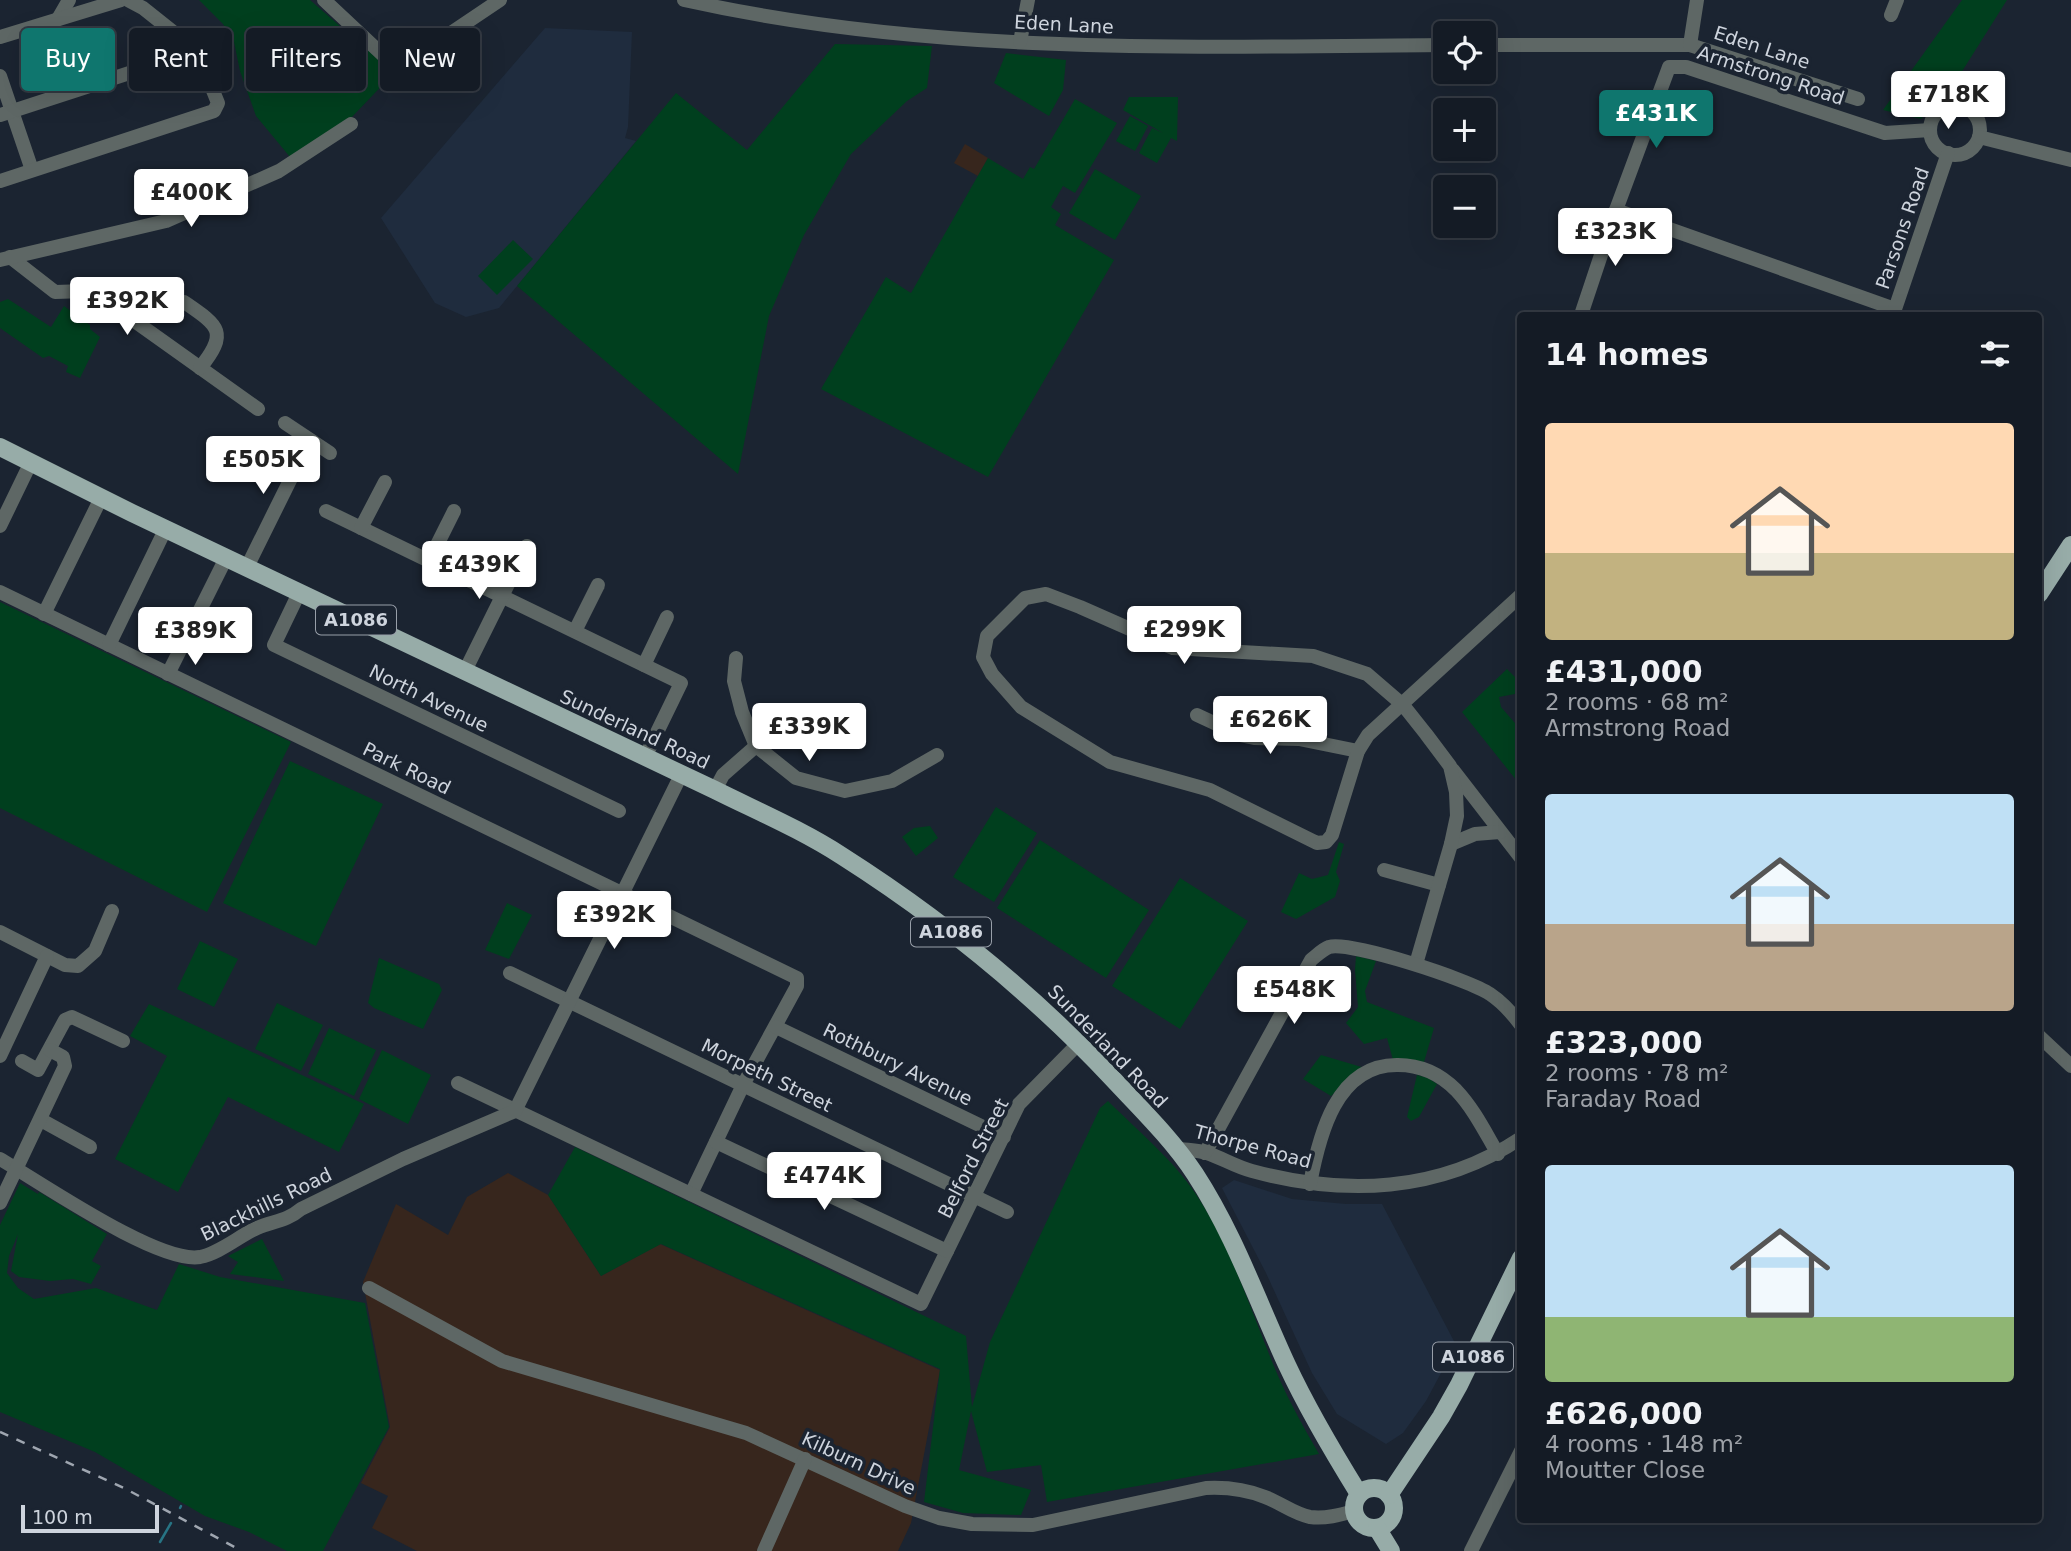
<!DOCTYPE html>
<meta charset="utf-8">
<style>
:root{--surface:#141b25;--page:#212832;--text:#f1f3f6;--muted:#9da1a7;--line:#333942;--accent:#0f766e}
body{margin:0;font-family:"DejaVu Sans",sans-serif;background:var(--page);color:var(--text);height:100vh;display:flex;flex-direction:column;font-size:26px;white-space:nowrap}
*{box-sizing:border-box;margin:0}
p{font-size:23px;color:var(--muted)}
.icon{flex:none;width:38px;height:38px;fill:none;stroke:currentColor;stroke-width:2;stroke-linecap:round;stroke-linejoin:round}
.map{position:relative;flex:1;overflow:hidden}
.details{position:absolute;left:1517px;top:312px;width:525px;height:1211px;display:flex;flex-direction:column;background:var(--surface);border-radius:7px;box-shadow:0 7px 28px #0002,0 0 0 2px var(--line)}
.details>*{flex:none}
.top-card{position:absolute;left:21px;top:28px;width:665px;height:63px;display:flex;gap:14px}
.controls{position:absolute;left:1433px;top:21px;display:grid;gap:14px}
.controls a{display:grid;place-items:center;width:63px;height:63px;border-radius:7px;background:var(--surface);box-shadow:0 7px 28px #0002,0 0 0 2px var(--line);font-size:35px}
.scale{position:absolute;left:21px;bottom:18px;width:138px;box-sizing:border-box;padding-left:7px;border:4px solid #ced4dd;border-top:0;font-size:19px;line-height:24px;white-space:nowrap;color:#ced4dd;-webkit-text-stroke:5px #1b2431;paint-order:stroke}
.price{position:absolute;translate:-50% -60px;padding:0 16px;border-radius:7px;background:#fff;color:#222;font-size:23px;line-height:46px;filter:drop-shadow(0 2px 4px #0008)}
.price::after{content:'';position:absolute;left:50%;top:42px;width:21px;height:16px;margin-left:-10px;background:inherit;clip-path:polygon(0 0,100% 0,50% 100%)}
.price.selected{background:var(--accent);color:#fff}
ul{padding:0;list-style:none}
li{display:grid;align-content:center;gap:14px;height:371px;padding:0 28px}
li span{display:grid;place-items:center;height:217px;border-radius:7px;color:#555}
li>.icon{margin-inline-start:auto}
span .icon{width:126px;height:126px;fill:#fffc;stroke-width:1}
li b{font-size:30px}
h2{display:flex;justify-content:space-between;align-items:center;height:84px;padding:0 28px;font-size:30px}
.pill{padding:0 24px;border-radius:7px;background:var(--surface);box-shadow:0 7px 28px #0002,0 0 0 2px var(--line);font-size:24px;line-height:63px}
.pill.selected{background:var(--accent);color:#fff}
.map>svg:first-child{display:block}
.built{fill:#1f2c3e}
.industrial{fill:#37261d}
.green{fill:#003f1e}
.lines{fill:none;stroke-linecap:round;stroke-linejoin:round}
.stream{stroke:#277484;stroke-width:2.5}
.minor{stroke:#5e6765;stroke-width:14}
.major{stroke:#97aca8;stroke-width:18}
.rail{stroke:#9fa6b0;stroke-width:2.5;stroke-dasharray:9 9;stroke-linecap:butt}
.labels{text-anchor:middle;stroke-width:7;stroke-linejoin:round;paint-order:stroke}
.shield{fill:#1b2431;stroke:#989fa9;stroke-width:2}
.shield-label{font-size:18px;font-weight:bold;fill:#ced4dd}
.street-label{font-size:19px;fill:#ced4dd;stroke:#1b2431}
</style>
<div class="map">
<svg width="2071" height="1551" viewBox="0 0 2071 1551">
<rect width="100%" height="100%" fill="#1b2431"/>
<g class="built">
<polygon points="545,28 632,32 628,127 625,138 636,141 499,308 466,317 435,303 381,218"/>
<polygon points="1234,1180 1292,1199 1346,1204 1382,1204 1456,1345 1426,1401 1403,1433 1386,1444 1337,1414 1312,1373 1266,1273 1222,1188"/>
</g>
<g class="industrial">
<polygon points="965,144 988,158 978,176 954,163"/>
<polygon points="508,1173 548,1195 601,1276 660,1244 940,1370 911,1523 898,1551 417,1551 372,1528 388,1496 361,1483 390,1427 363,1282 396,1204 448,1235 467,1197"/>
</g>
<g class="green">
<polygon points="199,0 310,0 394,73 350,119 290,157 256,116 240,71 234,42 223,24"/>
<polygon points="1962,0 2007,0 1956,81 1921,119 1883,110"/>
<polygon points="835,44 932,46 927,88 907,101 851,154 804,235 769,316 738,474 517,286 676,93 747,150"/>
<polygon points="1006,53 1066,60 1063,90 1049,116 994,83"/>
<polygon points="1129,97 1178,97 1177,141 1171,138 1157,163 1139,153 1152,128 1163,133 1123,110"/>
<polygon points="1075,99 1117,123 1075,193 1063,186 1051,207 1061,214 1055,225 1114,260 988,477 821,389 886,277 911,293 988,158 1023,179 1030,167 1034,169"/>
<polygon points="1130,116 1148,126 1135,151 1116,141"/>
<polygon points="1095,169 1141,196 1115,240 1069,213"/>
<polygon points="513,240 533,259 497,295 478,276"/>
<polygon points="8,299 51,327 64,306 90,325 90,329 100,337 80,378 66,372 68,366 49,356 43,358 0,328 0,302"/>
<polygon points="0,602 291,742 207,912 0,808"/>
<polygon points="1507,669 1521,683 1520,693 1499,697 1501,707 1521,730 1521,786 1462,712"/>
<polygon points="290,761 383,804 316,946 223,903"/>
<polygon points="996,807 1037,833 994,902 953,877"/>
<polygon points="930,826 938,838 916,856 902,837 914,828"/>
<polygon points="1040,840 1149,910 1106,978 997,908"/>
<polygon points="1339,842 1344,844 1336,872 1340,881 1335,897 1296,919 1281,912 1299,873 1312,879 1328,875"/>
<polygon points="1180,878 1248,921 1180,1029 1112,986"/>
<polygon points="507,903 532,915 509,959 485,950"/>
<polygon points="200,941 238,959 214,1007 177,989"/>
<polygon points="1356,956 1376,961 1365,991 1367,1002 1434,1028 1424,1062 1393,1060 1387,1038 1364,1044 1346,1023 1358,1007 1355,970"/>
<polygon points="379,958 439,984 442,990 423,1029 374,1008 368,1003"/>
<polygon points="277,1003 323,1025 301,1071 255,1049"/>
<polygon points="149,1004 364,1104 339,1152 228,1097 178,1192 115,1159 167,1056 130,1036"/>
<polygon points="329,1028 376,1050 354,1096 308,1074"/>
<polygon points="382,1050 431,1075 408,1124 359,1099"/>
<polygon points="1321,1055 1365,1068 1346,1081 1331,1096 1303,1079"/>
<polygon points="1417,1075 1428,1078 1437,1084 1419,1117 1411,1121 1407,1117"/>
<path d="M1108,1101C1138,1131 1177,1163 1199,1199C1231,1248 1249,1305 1271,1359C1284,1392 1301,1423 1319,1454L1047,1502L1041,1465L987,1472L971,1411L959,1470L1031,1490L1021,1515L963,1513L924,1502L940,1369L661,1244L601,1276L548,1195L575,1147L966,1336L972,1407L990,1342L1100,1108Z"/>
<polygon points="20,1183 38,1194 39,1192 107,1234 92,1261 101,1266 91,1284 73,1279 50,1281 19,1277 11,1271 18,1234 9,1256 7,1273 18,1288 34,1299 96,1288 157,1310 179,1264 220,1277 365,1303 389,1427 323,1551 287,1551 249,1532 205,1516 95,1452 0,1412 0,1225"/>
<polygon points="262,1239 284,1281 230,1274 238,1262 228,1256"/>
</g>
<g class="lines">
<g class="stream">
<polyline points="180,1508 181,1506"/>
<polyline points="160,1542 171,1523"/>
</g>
<g class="minor">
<polyline points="324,0 401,72"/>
<path d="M684,0C934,56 1192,47 1446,45"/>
<polyline points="1891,15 1897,0"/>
<polyline points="58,19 69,0"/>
<polyline points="0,37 121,0"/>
<polyline points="1020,42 1028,0"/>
<polyline points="1484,45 1690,45 1858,99"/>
<polyline points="1690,45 1697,0"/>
<polyline points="0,76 32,170"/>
<polyline points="397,78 436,43 500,0"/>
<circle cx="1955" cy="130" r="25"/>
<polyline points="0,115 197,51"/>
<polyline points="1979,137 2071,160"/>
<polyline points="0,181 214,111 218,103 197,51 143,8 128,0"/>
<polyline points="10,257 55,292 86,291 98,295 258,409"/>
<polyline points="0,260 166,221 279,171 351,124"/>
<path d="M184,302C219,326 229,332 200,368"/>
<polyline points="1895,309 1616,210 1669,67 1686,67 1885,133 1930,130"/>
<polyline points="1581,315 1616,210"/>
<polyline points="1893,315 1948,153"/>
<polyline points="285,423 330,453"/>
<polyline points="326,511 681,683 645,757"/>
<polyline points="0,526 31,462"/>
<polyline points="361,528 385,482"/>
<polyline points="429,561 454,511"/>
<polyline points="247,567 310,440"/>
<polyline points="0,592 797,978 797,986 743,1085 691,1194"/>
<polyline points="299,593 274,645 619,811"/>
<polyline points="44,614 101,498"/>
<polyline points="575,631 598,585"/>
<polyline points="109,645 166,528"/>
<polyline points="736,658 734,681 742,712 756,746 796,778 845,791 892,781 937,755"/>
<polyline points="644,665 667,617"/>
<polyline points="465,671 527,546"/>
<polyline points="168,674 226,558"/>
<polyline points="1197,715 1240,735 1254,738 1299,739 1358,751"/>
<polyline points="1453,770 1521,858"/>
<polyline points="715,790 723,775 756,746"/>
<polyline points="1451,844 1475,834 1500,832"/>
<polyline points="1384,870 1439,885"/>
<polyline points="0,932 65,965 78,966 95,951 112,911"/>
<polyline points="1416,964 1451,844 1457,816 1456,792 1450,766 1426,734 1403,705 1367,674 1313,656 1173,648 1080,607 1046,594 1025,598 987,636 983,657 992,674 1021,707 1110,762 1210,790 1317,843 1326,842 1332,835 1358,751 1368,735 1521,595"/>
<polyline points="510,973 1007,1212"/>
<polyline points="776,1027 1004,1137"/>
<polyline points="2039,1036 2071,1066"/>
<polyline points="0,1056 47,956"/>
<polyline points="22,1061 38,1070 65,1020 72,1017 123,1041"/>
<polyline points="458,1083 921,1304 1019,1104 1079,1043"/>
<polyline points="41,1120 90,1147"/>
<polyline points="716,1142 947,1251"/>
<path d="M1175,1148C1185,1150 1197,1150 1207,1153C1222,1158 1236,1167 1252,1171C1344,1196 1439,1193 1521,1138"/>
<path d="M1205,1153L1311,960C1316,956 1323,949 1329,947C1351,941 1470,980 1490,994C1502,1002 1512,1013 1521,1025"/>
<path d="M0,1159C40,1182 158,1264 200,1257C220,1253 239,1236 257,1228C273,1221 287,1221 301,1209L403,1159L515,1111L681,775"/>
<path d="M1310,1184C1319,1136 1336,1064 1398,1065C1420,1065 1440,1074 1456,1090C1474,1109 1485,1132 1498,1154"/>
<polyline points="0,1203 65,1066 63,1057 50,1050"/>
<path d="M369,1288L502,1361L746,1433L905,1506L939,1518L972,1524L1033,1525L1206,1488C1226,1487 1245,1489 1265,1497C1281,1503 1294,1514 1310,1517C1325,1519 1340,1515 1354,1511"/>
<polyline points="764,1551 805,1459"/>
<polyline points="1471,1551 1521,1451"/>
</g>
<g class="major">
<path d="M0,447L132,513L715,790C757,811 802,830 842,856C941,919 1031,992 1112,1078C1140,1108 1172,1139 1195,1174C1234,1234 1257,1300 1287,1365C1308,1410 1333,1452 1359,1494"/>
<polyline points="2039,594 2071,545"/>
<circle cx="1374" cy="1508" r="20"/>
<polyline points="1389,1495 1441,1417 1459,1385 1521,1258"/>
<polyline points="1377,1528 1391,1551"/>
</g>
<polyline class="rail" points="0,1432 124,1488 242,1551"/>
</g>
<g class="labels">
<g class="shield">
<rect x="316" y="605.5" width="80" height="29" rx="5"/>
<rect x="911" y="917.5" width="80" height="29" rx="5"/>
<rect x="1433" y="1342.5" width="80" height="29" rx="5"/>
</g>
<g class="shield-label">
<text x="356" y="626">A1086</text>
<text x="951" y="938">A1086</text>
<text x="1473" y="1363">A1086</text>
</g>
<g class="street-label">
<text transform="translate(1064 24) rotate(3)" y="7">Eden Lane</text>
<text transform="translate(1762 47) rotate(18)" y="7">Eden Lane</text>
<text transform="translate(1771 75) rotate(18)" y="7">Armstrong Road</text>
<text transform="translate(1902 228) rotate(-71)" y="7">Parsons Road</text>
<text transform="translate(429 698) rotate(26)" y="7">North Avenue</text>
<text transform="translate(635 729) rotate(25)" y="7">Sunderland Road</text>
<text transform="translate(407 768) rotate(26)" y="7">Park Road</text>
<text transform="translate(1108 1046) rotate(46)" y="7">Sunderland Road</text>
<text transform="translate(898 1064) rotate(26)" y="7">Rothbury Avenue</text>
<text transform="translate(767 1075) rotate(26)" y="7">Morpeth Street</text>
<text transform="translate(1253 1146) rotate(15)" y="7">Thorpe Road</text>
<text transform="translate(973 1158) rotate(-63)" y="7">Belford Street</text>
<text transform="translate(266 1204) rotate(-26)" y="7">Blackhills Road</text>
<text transform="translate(859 1463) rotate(25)" y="7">Kilburn Drive</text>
</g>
</g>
</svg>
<div class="controls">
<a><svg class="icon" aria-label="locate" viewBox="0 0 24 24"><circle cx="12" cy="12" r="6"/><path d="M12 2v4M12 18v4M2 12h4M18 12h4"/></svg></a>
<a>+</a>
<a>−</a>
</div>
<div class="scale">100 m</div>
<b class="price" style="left:1948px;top:131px">£718K</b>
<b class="price selected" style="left:1656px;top:150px">£431K</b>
<b class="price" style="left:191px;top:229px">£400K</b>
<b class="price" style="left:1615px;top:268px">£323K</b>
<b class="price" style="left:127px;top:337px">£392K</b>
<b class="price" style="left:263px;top:496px">£505K</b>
<b class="price" style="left:479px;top:601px">£439K</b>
<b class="price" style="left:1184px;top:666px">£299K</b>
<b class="price" style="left:195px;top:667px">£389K</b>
<b class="price" style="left:1270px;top:756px">£626K</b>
<b class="price" style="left:809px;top:763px">£339K</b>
<b class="price" style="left:614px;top:951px">£392K</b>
<b class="price" style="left:1294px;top:1026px">£548K</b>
<b class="price" style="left:824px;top:1212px">£474K</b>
<div class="top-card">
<a class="pill selected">Buy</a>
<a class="pill">Rent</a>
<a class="pill">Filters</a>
<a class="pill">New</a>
</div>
<section class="details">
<h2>14 homes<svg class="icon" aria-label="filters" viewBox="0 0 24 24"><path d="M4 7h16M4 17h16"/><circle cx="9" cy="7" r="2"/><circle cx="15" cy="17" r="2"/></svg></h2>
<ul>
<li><span style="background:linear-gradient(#ffd9b3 60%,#c2b280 0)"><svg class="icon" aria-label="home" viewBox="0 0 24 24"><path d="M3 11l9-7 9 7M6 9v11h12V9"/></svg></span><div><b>£431,000</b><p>2 rooms · 68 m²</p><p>Armstrong Road</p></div></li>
<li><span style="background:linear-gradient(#bfe0f5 60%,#b9a48a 0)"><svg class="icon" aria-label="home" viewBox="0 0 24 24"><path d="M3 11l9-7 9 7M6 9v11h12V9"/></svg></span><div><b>£323,000</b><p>2 rooms · 78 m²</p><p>Faraday Road</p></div></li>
<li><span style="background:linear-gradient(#bfe0f5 70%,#8fb573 0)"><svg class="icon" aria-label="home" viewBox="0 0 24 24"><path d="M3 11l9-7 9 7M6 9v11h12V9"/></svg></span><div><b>£626,000</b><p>4 rooms · 148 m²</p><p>Moutter Close</p></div></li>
</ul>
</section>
</div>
